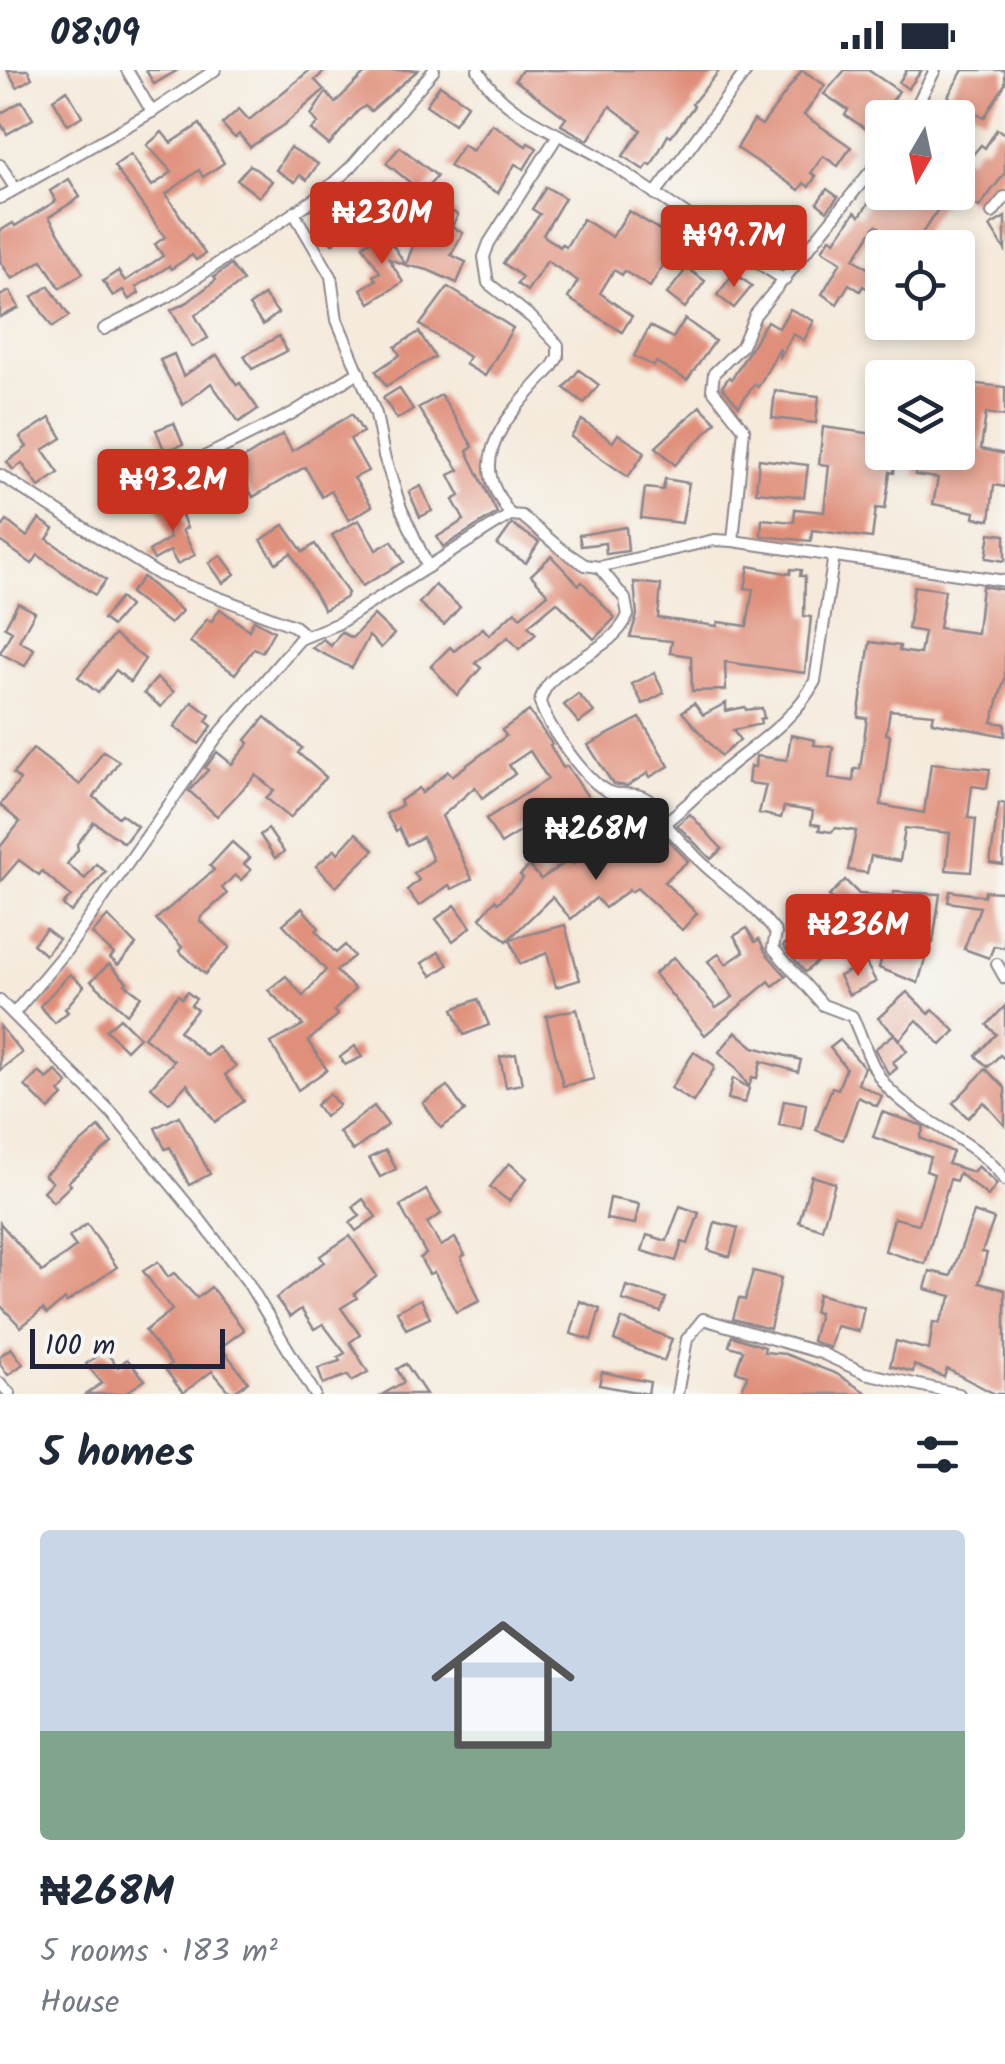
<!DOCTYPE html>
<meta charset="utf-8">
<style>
:root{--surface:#fff;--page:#f6f6f7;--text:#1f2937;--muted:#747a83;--accent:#c8321e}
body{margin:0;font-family:Kalam,sans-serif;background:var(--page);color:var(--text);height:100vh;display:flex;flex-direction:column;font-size:38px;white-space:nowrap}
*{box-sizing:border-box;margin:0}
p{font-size:32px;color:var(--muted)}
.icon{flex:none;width:55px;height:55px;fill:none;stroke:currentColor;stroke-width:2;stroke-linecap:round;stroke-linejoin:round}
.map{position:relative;height:1324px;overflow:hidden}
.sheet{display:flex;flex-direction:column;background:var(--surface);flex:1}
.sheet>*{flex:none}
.needle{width:65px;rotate:189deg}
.fabs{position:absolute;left:865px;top:30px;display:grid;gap:20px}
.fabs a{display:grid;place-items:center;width:110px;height:110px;border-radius:10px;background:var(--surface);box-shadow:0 5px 15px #0003;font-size:50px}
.scale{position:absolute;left:30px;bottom:25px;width:195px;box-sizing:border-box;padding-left:10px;border:5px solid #22223b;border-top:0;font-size:28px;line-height:35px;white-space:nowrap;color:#22223b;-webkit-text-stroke:8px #f6f6f2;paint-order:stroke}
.price{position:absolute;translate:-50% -85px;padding:0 22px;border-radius:10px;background:var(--accent);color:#fff;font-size:32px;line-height:65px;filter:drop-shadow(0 2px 5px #0008)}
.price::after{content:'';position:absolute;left:50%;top:60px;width:30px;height:22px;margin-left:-15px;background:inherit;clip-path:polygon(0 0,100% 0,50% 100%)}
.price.on{background:#222;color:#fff}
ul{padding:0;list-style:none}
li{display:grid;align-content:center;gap:20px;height:530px;padding:0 40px}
li span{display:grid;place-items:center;height:310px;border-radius:10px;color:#555}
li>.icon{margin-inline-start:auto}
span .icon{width:180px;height:180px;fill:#fffc;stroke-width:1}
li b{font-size:42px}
h2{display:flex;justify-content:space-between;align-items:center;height:120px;padding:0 40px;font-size:42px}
.status{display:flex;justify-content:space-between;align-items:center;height:70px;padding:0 50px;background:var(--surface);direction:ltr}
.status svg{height:28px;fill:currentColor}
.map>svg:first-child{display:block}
.building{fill:#e08f7a}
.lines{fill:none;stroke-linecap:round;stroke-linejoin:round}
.minor-casing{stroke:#8c868b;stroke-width:14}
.minor{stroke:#fff;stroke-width:10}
</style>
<div class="status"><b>08:09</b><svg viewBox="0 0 49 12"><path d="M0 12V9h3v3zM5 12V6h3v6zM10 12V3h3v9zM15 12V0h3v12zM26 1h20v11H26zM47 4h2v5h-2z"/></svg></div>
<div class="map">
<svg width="1005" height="1324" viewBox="0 0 1005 1324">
<rect width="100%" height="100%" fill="#f6f6f2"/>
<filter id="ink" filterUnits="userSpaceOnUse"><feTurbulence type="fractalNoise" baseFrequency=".01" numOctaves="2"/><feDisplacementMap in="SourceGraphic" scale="20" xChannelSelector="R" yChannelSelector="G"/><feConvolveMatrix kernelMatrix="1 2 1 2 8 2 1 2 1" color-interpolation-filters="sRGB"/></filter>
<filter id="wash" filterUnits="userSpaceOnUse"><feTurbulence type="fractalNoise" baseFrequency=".0048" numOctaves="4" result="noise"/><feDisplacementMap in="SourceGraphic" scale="40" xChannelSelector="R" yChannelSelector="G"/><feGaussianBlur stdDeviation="2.25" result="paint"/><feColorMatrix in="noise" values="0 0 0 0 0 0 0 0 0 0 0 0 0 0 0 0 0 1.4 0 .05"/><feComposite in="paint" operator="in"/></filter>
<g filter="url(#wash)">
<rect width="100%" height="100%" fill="#f5eadb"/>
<g id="blocks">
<g class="building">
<polygon points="7,0 28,0 32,8 17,17"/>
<polygon points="146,0 178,0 154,14"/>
<polygon points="310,0 326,0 315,10 324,20 285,54 250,77 239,64 235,68 222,54 239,39 249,50"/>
<polygon points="368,0 418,0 371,41 365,36 358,41 329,75 311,60 318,53 311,45 326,22 335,33"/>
<polygon points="522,0 720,0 692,34 694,36 671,67 668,65 651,96 648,94 644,100 623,86 641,60 610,36 588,70 561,55 566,48 515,10"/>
<polygon points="802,0 825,15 804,45 851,77 838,96 823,86 811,103 816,106 809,117 804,113 799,120 737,78 754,50 762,55"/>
<polygon points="845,0 868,0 899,21 884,43 878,40 866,59 845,45 848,40 824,24"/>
<polygon points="907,0 922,0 908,19 899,12"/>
<polygon points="963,0 1005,0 1005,14 984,48 948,26"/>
<polygon points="440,15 468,34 454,54 426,35"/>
<polygon points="67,20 82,46 68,55 53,29"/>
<polygon points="22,31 33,49 7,64 0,52 0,44"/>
<polygon points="200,54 224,93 203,107 199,100 166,124 205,184 196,190 192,185 171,199 169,196 136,217 139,223 129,230 123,220 113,226 103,211 118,201 125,211 163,186 155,174 165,167 114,96 131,84 152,116 172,102 147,75 162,62 171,73"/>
<polygon points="492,54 526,76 528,73 537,78 524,99 515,94 498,123 449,96 463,75 472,81"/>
<polygon points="997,59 1005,64 1005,103 979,137 958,122 958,83 968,90 981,75 985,78"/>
<polygon points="290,77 318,94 307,110 300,105 295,112 276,100"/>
<polygon points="400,77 437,106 423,123 386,93"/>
<polygon points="250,95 272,111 259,127 237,110"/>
<polygon points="69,109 80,127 49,147 83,203 60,218 42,190 12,209 0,191 0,161 13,153 15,156 56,131 50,121"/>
<polygon points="546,117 565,128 543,165 560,177 562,174 566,177 583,149 612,167 629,141 663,162 672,149 692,164 685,174 678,170 650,217 624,201 622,205 614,200 600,223 632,246 622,262 568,228 578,211 547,191 527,221 517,214 522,207 503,193 540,144 532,139"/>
<polygon points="827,119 838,127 827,141 817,133"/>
<polygon points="876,122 930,122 943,132 912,178 889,178 895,167 876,155 854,189 882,208 882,227 863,216 860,221 849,214 837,234 822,224 841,192 822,180 830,168 835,171 855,142 860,146"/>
<polygon points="366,123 377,134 370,142 372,145 332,174 319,158 333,147 325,137 333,131 344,145"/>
<polygon points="423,125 458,145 452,157 463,163 451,185 466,192 457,213 428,200 406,195 417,164 412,161 425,139 417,135"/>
<polygon points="1005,147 1005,180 990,156"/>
<polygon points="384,162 406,195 389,189 403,212 370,233 361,219 376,210 373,206 380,202 363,176"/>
<polygon points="231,195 243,211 195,245 208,268 192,277 171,240 188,232 216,210 214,207"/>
<polygon points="687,198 705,211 685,238 667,224"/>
<polygon points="734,203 752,216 734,238 717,225"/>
<polygon points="49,216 69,246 52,257 32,227"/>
<polygon points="448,217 513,258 485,306 465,294 469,287 420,255"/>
<polygon points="10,221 19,238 0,247 0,226"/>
<polygon points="264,225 278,243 263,255 249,236"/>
<polygon points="790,239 814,251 804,270 793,264 779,289 780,278 758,317 754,314 739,336 722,317 729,307 732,309 767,251 779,258"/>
<polygon points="685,249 715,271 687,310 656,292 654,296 634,286 650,256 673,268"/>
<polygon points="419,262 435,287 386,316 376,301 400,285 395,277"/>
<polygon points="279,266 287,281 252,299 244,286"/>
<polygon points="174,284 183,306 217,285 237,315 240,313 258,339 239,352 211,313 183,335 160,290"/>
<polygon points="579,300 599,315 584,333 564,318"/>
<polygon points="958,312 1005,317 1005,346 986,343 981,379 1005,384 1005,417 994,415 990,450 974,448 975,442 933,434 938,408 915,405 918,382 958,386"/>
<polygon points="399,318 413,339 397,349 383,328"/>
<polygon points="775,321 819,326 816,353 772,348"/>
<polygon points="441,325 473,377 467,381 497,443 443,477 437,467 464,450 453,430 460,426 449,405 459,400 418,338"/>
<polygon points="700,336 716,352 675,395 656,377"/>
<polygon points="352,344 363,362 350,369 368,401 354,408 372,436 349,450 331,421 322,427 305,397 253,427 235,394 283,364 292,381"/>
<polygon points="50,348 62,368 43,380 59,403 39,417 22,393 13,400 7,392 27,377 20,367"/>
<polygon points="582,350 613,372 618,364 645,382 628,407 571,367"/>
<polygon points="174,353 183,374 165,382 156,360"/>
<polygon points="823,357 882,365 882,382 896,382 894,403 890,402 885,439 876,438 872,468 812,460 811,471 761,466 762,449 794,452 795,439 824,442 829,395 819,394"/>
<polygon points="759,389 808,395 804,427 756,422"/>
<polygon points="665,409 689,413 682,453 641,448 645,418 663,420"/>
<polygon points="421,416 432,441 420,447 409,422"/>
<polygon points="175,428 187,458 182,460 195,485 177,494 170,481 154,490 149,481 170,468 157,435"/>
<polygon points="39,449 54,459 47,469 106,510 95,525 38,485 32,494 0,471 0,460 7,451 27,467"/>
<polygon points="359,450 376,480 392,471 404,492 362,516 332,465"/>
<polygon points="512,454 539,472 526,493 497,475"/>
<polygon points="284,455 303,482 315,474 348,523 345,528 324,540 291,483 276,493 261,470"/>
<polygon points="626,457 628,481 606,484 605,473 581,476 579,465"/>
<polygon points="990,463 1005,465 1005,491 986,488"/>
<polygon points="221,485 235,504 223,513 209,493"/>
<polygon points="551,486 579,515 582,512 615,548 594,569 557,532 528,556 536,564 519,579 508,567 475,593 481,598 457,625 431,596 450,577 454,581 483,558 489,565 515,541 520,547 548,524 531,505"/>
<polygon points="749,496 790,504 791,499 801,500 800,506 805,506 804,546 811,547 805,603 725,592 726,620 692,621 691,586 670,583 672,571 630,567 637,545 634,512 661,515 658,548 717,556 718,552 747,556 753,519 745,518"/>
<polygon points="143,507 182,541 170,554 130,523"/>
<polygon points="435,515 460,537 444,555 419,533"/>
<polygon points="914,516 945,520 939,558 977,563 982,516 1005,520 1005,608 992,652 1005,654 1005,666 932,652 934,644 890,640 886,664 890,665 881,735 924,743 931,693 990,699 987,718 972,716 968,748 976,749 971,802 946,800 950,763 905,758 900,791 871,786 867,803 848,800 856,761 836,758 831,762 819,760 820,755 811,754 813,741 784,737 781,748 759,743 766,715 748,713 750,696 755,697 756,686 787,690 791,665 815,670 814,675 833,677 829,708 853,711 854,699 860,699 867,648 858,647 870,572 900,576 899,581 920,584 924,562 908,559"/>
<polygon points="120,528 129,536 112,556 103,549"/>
<polygon points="18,533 35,542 19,571 34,579 25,596 0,583 12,561 5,557"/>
<polygon points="220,539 249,560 254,550 274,561 262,582 254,578 235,604 190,572 207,549 211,552"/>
<polygon points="374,545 394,564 381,578 369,566 352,598 312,578 323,569 331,576 341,562 352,568"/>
<polygon points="114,565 145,589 130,612 116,600 98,623 78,607"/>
<polygon points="654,603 664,623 643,634 632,614"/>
<polygon points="157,608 174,622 161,637 144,623"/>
<polygon points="578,624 594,642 579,653 564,635"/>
<polygon points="192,632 210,645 206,651 212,656 199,674 174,657"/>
<polygon points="694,633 703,645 726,633 726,641 745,637 746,640 762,638 764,648 760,649 761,654 733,660 740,670 721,686 682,642"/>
<polygon points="529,641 552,674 550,675 563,698 567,696 599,743 577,756 567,741 538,760 533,753 501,774 486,749 548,709 530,681 509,695 515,704 482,728 475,717 442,746 472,809 452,819 449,815 419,836 407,820 419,810 414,803 433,790 423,767 407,775 399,758 396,761 386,744 402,735 400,731 419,718 422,723 448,701 452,706 506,666 502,660"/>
<polygon points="265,647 302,678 298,683 326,707 290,748 266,728 274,720 256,705 217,746 189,721 208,700 205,698 217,682 232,694 249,673 246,670"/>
<polygon points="640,648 669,696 650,707 648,703 627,716 613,714 588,675"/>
<polygon points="33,679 80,715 103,681 119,691 94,727 118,747 121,744 137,756 124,773 94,752 77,774 78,780 67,794 85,809 96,794 106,802 71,842 63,835 71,826 42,801 39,805 19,790 0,812 0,777 20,752 0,735 20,710 13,704"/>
<polygon points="999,733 1005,733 1003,795 990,793"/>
<polygon points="690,744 722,779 711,789 677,755"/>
<polygon points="619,752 643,785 664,766 688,791 664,812 697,843 682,860 637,818 631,822 629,820 605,838 596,828 571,849 552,827 507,871 480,848 495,830 498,833 523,808 520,805 529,796 541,809 569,790 573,794 597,774 594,770"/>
<polygon points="268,759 284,782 275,788 260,765"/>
<polygon points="356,763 374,780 336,817 316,796 335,779 338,783"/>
<polygon points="232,772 250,788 244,794 251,800 241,810 235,805 222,818 227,824 201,847 200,851 230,877 205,904 179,881 182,877 156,849 214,800 210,796"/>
<polygon points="845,810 859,824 893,826 894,822 940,824 933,873 930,873 918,913 879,898 892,847 847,843 829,826"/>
<polygon points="950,821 984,826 985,821 1002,822 1005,878 994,876 989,888 964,879 980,837 948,832"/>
<polygon points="455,835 471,857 453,871 436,849"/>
<polygon points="302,838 319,858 316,861 336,883 345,875 354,886 336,901 355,919 334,941 338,945 308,971 327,1000 298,1020 271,973 303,955 268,920 286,906 303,926 326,900 283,854"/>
<polygon points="108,846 136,875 118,895 110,888 114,884 92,864"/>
<polygon points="847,846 860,864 841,877 839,874 805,902 783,876 800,861 810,873"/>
<polygon points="565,855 580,910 556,917 547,883 520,894 510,869"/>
<polygon points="747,858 755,872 759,869 766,883 786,906 773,916 769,911 705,965 654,904 674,887 716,938 733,927 708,891 719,884 726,894 744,882 734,866"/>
<polygon points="46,859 59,869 45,885 33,874"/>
<polygon points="439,882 448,895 432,906 422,893"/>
<polygon points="866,893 876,912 849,925 839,906"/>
<polygon points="109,894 127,912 125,914 141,926 127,944 91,911"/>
<polygon points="70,904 84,916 65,939 68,942 55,953 40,936"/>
<polygon points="187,922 196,929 191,935 197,940 179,961 207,986 218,977 236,996 225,1005 244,1031 215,1052 187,1014 169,1033 151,1017 174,991 144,967 178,925 182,928"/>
<polygon points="907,922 929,944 933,939 955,961 941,975 917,950 900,969 878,948"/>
<polygon points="478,929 489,955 464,965 453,939"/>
<polygon points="1005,936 1005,989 1000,985 988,997 976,986 996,964 987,955"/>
<polygon points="577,939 594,1009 563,1016 546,946"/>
<polygon points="120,948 139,967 126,980 106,960"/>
<polygon points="0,956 22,983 0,1000"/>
<polygon points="736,962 754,977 801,990 798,1002 761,991 757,1008 752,1007 749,1017 736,998 719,982"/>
<polygon points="894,964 907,981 893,992 897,998 889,1005 875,979"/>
<polygon points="840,970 864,997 858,1014 882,1026 877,1036 858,1027 843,1070 816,1060 832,1017 838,1019 846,998 830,978"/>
<polygon points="355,976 362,987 345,995 340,987"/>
<polygon points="694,982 714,995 714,999 693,1032 671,1018"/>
<polygon points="516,984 522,1014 506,1017 500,987"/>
<polygon points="986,999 1005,1018 1005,1056 984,1032 968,1048 953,1033"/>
<polygon points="56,1001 68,1014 59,1022 63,1026 49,1040 25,1016 39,1002 47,1009"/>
<polygon points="733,1008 749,1018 745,1033 728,1029"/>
<polygon points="447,1016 465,1041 441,1058 423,1033"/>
<polygon points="329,1024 339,1035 325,1047 316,1035"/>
<polygon points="784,1030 806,1034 802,1059 779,1055"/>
<polygon points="374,1036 388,1055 353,1081 339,1062"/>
<polygon points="882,1042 921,1055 924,1057 920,1068 953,1082 948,1094 973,1102 978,1096 997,1114 988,1126 959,1103 956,1111 950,1109 925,1194 885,1181 894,1148 919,1154 934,1104 926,1101 930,1087 873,1067"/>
<polygon points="179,1046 210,1104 189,1115 170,1077 165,1079 155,1058"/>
<polygon points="99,1057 112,1073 68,1112 71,1115 53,1132 43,1121 52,1112 44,1105"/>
<polygon points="386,1080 396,1099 380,1107 369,1088"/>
<polygon points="509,1093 527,1108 509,1131 490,1117"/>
<polygon points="812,1106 835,1113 822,1159 799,1152"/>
<polygon points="426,1120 441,1144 427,1153 441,1176 455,1168 465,1185 461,1187 480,1231 456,1242 434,1202 429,1204 420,1188 426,1184 400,1136"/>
<polygon points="610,1128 639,1134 635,1154 606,1149"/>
<polygon points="363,1129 376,1147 356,1161 350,1153 360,1146 353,1137"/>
<polygon points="680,1136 699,1143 688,1174 682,1172 676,1191 642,1181 647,1165 667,1171"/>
<polygon points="974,1142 994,1149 982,1182 987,1183 979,1213 1005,1220 1005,1324 995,1324 947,1299 944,1307 914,1295 913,1302 890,1296 896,1271 929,1280 933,1252 939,1253 952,1226 925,1219 930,1201 951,1206"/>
<polygon points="715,1152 738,1158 730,1187 708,1180"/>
<polygon points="0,1153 42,1202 76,1177 69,1167 87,1154 117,1197 67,1232 65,1229 47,1244 43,1239 21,1257 0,1235"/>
<polygon points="350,1166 377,1206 354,1224 357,1228 341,1238 360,1265 350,1272 368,1302 352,1311 348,1305 323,1314 318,1298 340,1291 338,1287 345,1283 323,1254 314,1259 301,1239 290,1247 276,1228 324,1192 320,1186"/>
<polygon points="158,1192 168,1207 174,1203 197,1228 211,1217 244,1260 221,1277 248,1312 232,1324 212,1301 183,1323 165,1299 171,1294 145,1261 172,1240 143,1201"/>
<polygon points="753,1201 781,1208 770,1259 733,1249 739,1228 745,1230"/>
<polygon points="626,1216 666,1228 661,1242 622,1230"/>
<polygon points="818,1224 864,1237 859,1261 836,1256 830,1278 812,1271 819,1243 814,1242"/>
<polygon points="421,1229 430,1248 406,1259 397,1241"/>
<polygon points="580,1231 600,1239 591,1270 571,1264"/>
<polygon points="622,1249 672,1269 664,1291 614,1270"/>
<polygon points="732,1266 765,1277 764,1282 785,1284 837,1304 868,1324 741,1324 747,1305 736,1301 743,1280 729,1276"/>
<polygon points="11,1278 23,1294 8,1305 0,1294 0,1286"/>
<polygon points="104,1280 118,1297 127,1289 145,1310 124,1324 86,1324 102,1313 86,1294"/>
<polygon points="406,1294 426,1324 383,1324 404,1312 397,1299"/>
<polygon points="602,1302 650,1312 648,1324 599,1315"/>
</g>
</g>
</g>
<g filter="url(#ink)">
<use href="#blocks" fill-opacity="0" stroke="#8c868b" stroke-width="2.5"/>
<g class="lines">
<g class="minor-casing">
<g id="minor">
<polyline points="127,0 152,42"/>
<path d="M478,0C505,49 567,64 610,93C669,132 725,173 785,210"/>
<polyline points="910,48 935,0"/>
<polyline points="0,95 15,118"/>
<polyline points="655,124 747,0"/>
<polyline points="0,128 152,42 215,0"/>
<polyline points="294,143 331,206 337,250 376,344 384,386 401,438 428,497"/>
<polyline points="992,143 1005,127"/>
<polyline points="104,259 169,226 319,126 351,97 434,0"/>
<polyline points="204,387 291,344 359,302"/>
<polyline points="0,405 159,505 294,556 306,566"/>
<path d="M510,445C504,434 495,423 492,411C479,368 528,325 552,297L558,287V275L532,248L488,213L484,187L489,173L558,65"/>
<polyline points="733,471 744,359 712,319 714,303 742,276 755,245 882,87"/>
<path d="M599,497L625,529L628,545C611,586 549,591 540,632C547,656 587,713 609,722C622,727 635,721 647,729C656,735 659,746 665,754C675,766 687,777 697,788C723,814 754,833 776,863L773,878L823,935L852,946C865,972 871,1003 893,1023C927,1056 978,1071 1005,1110"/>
<path d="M664,753C681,741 692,730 706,716C742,682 792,656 815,611L834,485"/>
<polyline points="997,894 1005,908"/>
<polyline points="0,931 113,1044 201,1151 247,1211 315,1324"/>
<polyline points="15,942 66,881 216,668 300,569 339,553 510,445 522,446 561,479 585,495 599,497 714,470 733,471 1005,511"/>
<polyline points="0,1313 10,1324"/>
<polyline points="677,1324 687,1269 703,1249 821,1283 865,1303 959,1324"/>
</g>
</g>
<use href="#minor" class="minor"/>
</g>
</g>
</svg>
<div class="fabs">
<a><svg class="needle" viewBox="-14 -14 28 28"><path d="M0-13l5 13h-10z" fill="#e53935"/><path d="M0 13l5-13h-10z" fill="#747a83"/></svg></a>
<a><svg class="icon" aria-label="locate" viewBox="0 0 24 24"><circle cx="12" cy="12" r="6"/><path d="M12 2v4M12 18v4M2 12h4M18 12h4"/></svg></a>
<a><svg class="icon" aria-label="layers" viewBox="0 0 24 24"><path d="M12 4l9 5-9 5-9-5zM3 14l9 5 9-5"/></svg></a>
</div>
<div class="scale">100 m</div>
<b class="price" style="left:382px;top:197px">₦230M</b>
<b class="price" style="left:734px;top:220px">₦99.7M</b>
<b class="price" style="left:173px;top:464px">₦93.2M</b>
<b class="price on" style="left:596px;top:813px">₦268M</b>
<b class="price" style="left:858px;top:909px">₦236M</b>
</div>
<section class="sheet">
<h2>5 homes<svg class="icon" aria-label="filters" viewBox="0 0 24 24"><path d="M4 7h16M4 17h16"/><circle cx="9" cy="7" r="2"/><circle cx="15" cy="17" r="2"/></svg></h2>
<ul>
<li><span style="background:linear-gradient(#c9d6e8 65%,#7fa58c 0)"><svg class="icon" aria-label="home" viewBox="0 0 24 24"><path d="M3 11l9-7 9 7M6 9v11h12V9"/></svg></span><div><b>₦268M</b><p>5 rooms · 183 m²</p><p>House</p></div></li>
</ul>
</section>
